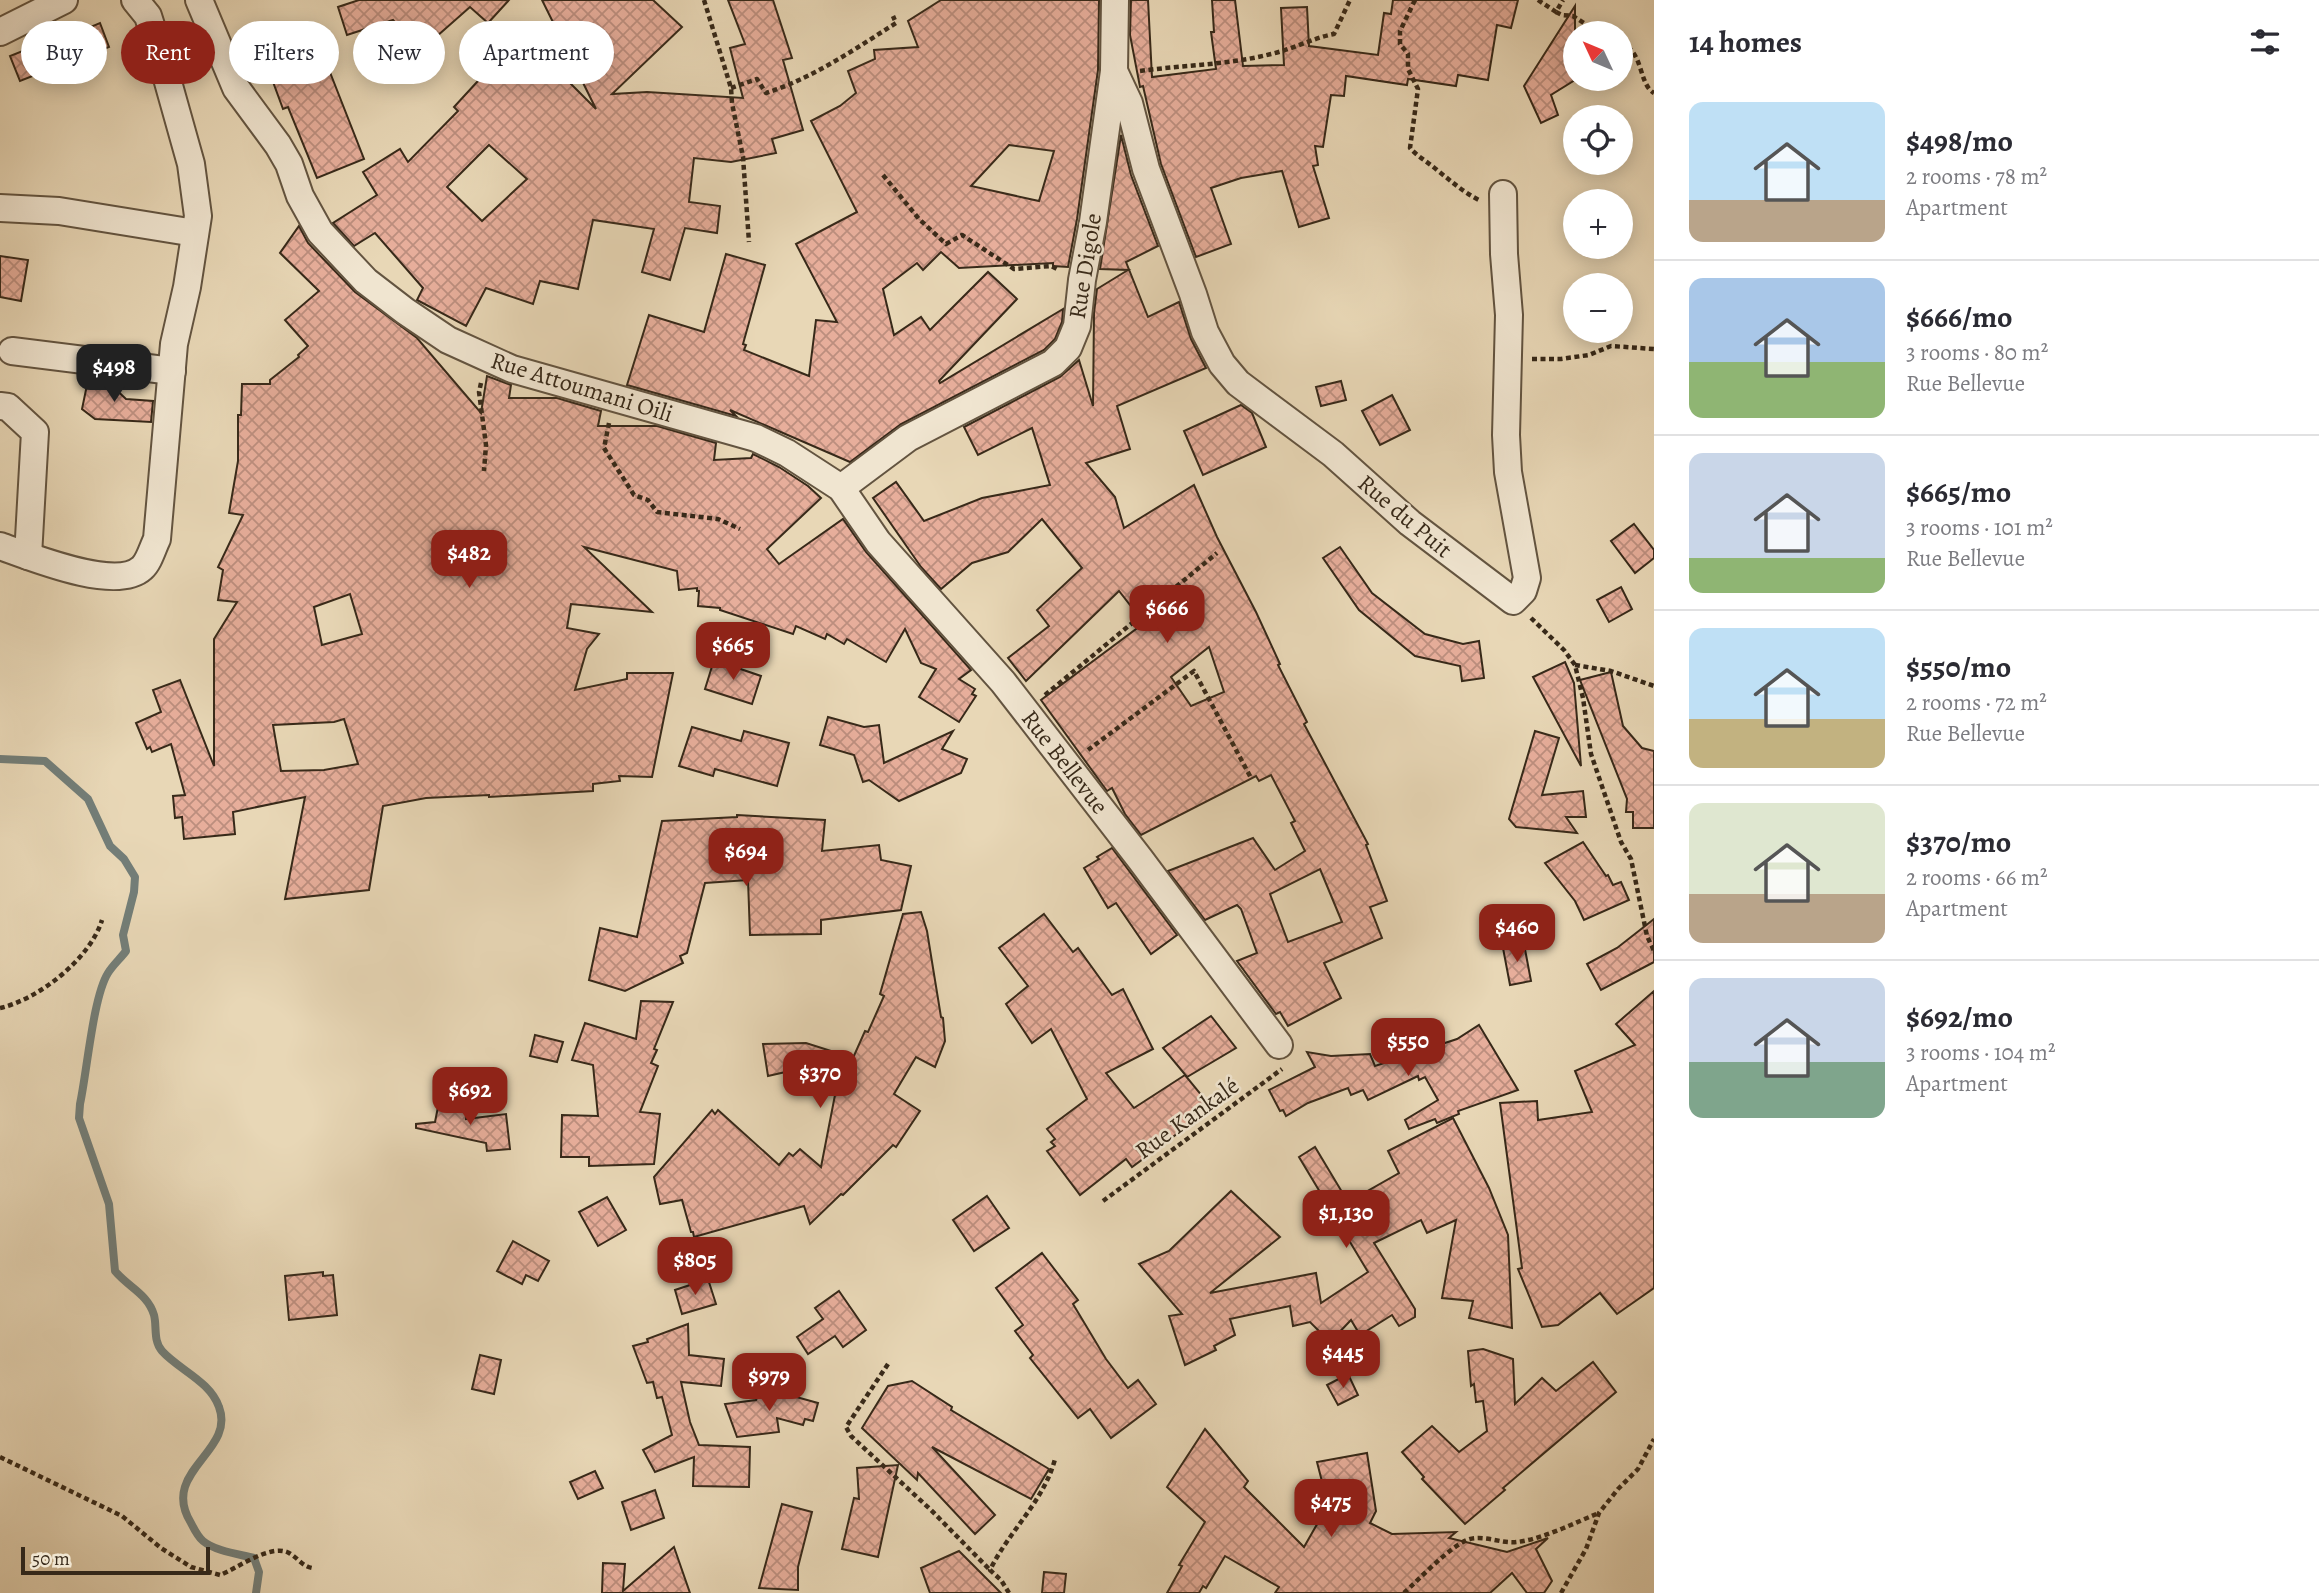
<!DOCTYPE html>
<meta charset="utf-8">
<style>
:root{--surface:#fff;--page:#f7f7f7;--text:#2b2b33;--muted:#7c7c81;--line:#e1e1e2;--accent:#8f2418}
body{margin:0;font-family:Alegreya,serif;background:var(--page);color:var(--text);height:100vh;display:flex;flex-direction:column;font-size:26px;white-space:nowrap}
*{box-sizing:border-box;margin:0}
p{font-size:23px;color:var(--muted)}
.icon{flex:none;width:38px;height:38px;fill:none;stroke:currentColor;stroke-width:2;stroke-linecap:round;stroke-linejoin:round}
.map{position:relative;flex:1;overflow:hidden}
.side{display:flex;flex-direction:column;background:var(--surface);width:665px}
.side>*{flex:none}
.guide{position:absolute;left:21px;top:21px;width:665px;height:63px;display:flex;gap:14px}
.needle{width:46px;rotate:314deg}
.controls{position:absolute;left:1563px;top:21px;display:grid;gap:14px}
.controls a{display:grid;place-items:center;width:70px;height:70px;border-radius:50%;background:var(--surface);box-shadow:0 4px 18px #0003;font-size:35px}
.scale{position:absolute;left:21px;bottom:18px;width:189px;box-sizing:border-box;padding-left:7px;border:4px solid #372919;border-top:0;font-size:19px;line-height:24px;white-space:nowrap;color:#372919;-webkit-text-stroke:5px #f0e5d0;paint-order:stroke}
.price{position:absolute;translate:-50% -60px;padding:0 16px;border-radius:14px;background:var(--accent);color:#fff;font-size:23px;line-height:46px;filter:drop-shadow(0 2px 4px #0008)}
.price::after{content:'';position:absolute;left:50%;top:42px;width:21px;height:16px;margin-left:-10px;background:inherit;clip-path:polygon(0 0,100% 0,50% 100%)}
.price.on{background:#222;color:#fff}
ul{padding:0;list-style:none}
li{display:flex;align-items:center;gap:21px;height:175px;padding:0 35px}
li+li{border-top:2px solid var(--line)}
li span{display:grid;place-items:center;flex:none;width:196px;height:140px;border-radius:14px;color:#555}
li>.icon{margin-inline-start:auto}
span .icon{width:84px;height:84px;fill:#fffc;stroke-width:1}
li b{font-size:30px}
h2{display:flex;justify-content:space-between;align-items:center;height:84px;padding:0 35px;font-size:30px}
.pill{padding:0 24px;border-radius:32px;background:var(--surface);box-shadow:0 4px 18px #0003;font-size:24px;line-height:63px}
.pill.on{background:var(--accent);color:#fff}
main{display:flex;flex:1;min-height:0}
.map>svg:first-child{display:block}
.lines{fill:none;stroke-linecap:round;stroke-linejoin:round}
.stream{stroke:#737e78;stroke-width:8}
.building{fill:url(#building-cross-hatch);stroke:#372919;stroke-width:2;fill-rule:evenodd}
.minor-casing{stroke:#635440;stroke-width:30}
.path{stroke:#372919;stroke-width:4.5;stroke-dasharray:5 3.5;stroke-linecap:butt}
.minor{stroke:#f0e5d0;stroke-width:26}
.labels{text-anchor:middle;stroke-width:5;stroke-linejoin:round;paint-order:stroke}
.street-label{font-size:24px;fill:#372919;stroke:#f0e5d0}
</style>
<main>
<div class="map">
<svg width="1654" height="1593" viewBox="0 0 1654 1593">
<defs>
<pattern id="building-cross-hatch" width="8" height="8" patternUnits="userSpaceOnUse" patternTransform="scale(1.75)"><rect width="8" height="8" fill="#e7ae9b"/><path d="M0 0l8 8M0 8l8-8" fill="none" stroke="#bc8e7e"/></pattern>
</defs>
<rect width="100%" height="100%" fill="#e8d7b6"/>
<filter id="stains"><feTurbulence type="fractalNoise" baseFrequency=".00286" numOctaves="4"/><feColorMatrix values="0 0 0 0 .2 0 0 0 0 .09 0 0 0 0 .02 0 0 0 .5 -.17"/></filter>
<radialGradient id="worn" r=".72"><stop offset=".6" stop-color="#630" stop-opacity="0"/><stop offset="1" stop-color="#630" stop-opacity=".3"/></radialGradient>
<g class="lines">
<path class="stream" d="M0,759L45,761L88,799L110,846L124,859L135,877L134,892L123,935L126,951C120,959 113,965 108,973C93,997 87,1072 80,1104L79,1118L109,1204L115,1271C128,1287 148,1294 154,1315C157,1326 153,1341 162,1351C179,1370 210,1381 219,1407C236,1452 159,1471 191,1523C194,1529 198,1537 203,1541C215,1551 238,1554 254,1558L259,1572L256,1593"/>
</g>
<g class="building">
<polygon points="359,0 509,0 488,23 470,7 420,51 393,20 347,35 338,7"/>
<path d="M542,0H653L682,27L612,94L647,92L743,98L730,48L745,44L728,0H773L792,58L783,60L803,130L772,139L776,153L731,162L694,158L689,202L720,206L717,233L685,228L670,280L642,272L654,229L593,220L578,289L540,281L533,304L486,288L466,326L417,300L423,288L375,233L354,246L333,223L377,195L363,172L400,149L408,162L458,111L454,107L521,34L596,109ZM489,145L527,179L482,221L447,187Z"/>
<path d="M941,0H1099L1098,70L1077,219L1068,267L1053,266V263L959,268L941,252L923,270L917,263L883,289L894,335L921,317L930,330L988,272L1017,299L939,381L940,383L1063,309L1062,322L1055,339L1044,350L901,424L850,462L730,410L736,416L627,385L649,315L704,332L726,254L765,265L743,344L746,345L744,350L809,376L816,320L837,322L796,244L857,212L811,121L840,106L856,93L848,71L875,59L874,50L918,47L908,21ZM1009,145L1054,151L1039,201L971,186Z"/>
<polygon points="1131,0 1148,0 1152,77 1216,69 1211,32 1214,32 1212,0 1235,0 1243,66 1284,65 1281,8 1307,7 1309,46 1378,55 1384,13 1391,14 1393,0 1518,0 1511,28 1497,25 1488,80 1458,75 1456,86 1408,79 1407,85 1346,76 1344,96 1331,95 1323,147 1315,146 1318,165 1313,166 1329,218 1299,227 1282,171 1241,178 1211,188 1231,244 1196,257 1161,164 1143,86 1140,87 1130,35"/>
<polygon points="1575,6 1575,80 1551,95 1558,115 1541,123 1524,86"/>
<polygon points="100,23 109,47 41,75 40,73 20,81 10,56 30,48 31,52"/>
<polygon points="313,29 364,159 317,178 288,107 283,109 262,52 287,42 286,39"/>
<path d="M1121,135L1131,175L1158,246L1126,262L1148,317L1179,302L1191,339L1206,368L1117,406L1130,449L1086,463L1115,497L1124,528L1194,485L1217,537L1256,612L1280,664L1278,665L1307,722L1304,724L1368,844L1366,845L1387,901L1370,907L1382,938L1324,963L1341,998L1288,1026L1280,1012L1276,1014L1237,961L1257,953L1241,909L1237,905L1205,920L1168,871L1253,838L1275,870L1305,851L1291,823L1295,821L1271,775L1259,781L1256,776L1141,835L1125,814L1112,788L1107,791L1041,700L1144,623L1119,591L1026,681L1008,658L1049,626L1037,610L1082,568L1042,519L1008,552L972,563L941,589L921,567L873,498L896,482L924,521L982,498L1050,485L1032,428L978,455L964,427L1060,377L1079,360L1093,406L1094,313L1097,289L1128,270L1100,269ZM1209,647L1224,692L1191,706L1171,677ZM1320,869L1342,922L1288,942L1270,894Z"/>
<path d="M299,226L308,243L355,292L417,338L481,413L487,376L511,385L509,398H557L601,411L598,426H657L716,443L714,460L751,458L753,454L779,467L808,486L821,498L767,549L779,564L843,519L866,552L971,670L959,679L975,689L972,694L976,696L959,722L919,697L936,669L921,663L905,629L886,662L847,639L844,644L827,634L825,639L796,626L793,634L720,610V608L698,606L699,591H697V588L679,590L677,571L584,547L652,612L571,604L567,628L599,634L587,649L575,690L627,679V673H673L652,777L619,776L620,781L593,784V791L489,797V795L426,798L383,806L369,890L285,899L305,797L233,812L235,834L184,839L182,817L175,818L173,796L185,795L171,744L152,752L150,747L147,749L136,723L161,712L153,690L180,680L214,766V639L237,602L218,600L223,570L218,567L243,515L229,513L238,461V415H241L242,384H270V380L299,357L298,355L308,346L285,320L319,291L280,253ZM350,594L362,634L322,645L314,607ZM344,719L358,764L324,770L281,771L273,725L334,722Z"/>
<polygon points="0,256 28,260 21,301 0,297"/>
<polygon points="88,380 108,382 126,399 153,401 151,422 95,419 82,409"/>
<polygon points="1341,381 1346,400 1321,406 1316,387"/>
<polygon points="1392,395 1410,430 1380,445 1362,411"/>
<polygon points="1241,405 1252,413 1266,447 1203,475 1184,431"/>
<polygon points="1634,524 1654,550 1654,558 1635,573 1611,541"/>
<polygon points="1340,547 1372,593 1425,634 1463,644 1479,641 1484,678 1462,681 1460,666 1415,656 1359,610 1323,558"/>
<polygon points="1621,587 1632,609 1609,622 1597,600"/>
<polygon points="714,660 761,676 752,704 705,689"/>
<polygon points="1565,662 1574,683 1581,766 1533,677"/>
<polygon points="1611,672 1623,726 1642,748 1654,751 1654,828 1633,828 1633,812 1626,812 1627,799 1580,680"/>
<polygon points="828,717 864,727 879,725 884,763 953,731 942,749 967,759 961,773 899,801 869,780 863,782 854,755 820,745"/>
<polygon points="692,727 741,741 744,731 789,743 777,786 715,769 713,776 679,766"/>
<polygon points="1535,731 1559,738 1542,795 1583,791 1586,817 1566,817 1577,833 1516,827 1509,819"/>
<polygon points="737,815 825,820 822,851 879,845 881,860 911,866 901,910 821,920 821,934 750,935 748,880 705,883 687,953 680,956 683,963 625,991 589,980 600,928 637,937 662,821 737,817"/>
<polygon points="1583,842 1606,876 1608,875 1613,885 1621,882 1629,900 1584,920 1575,901 1545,863"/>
<polygon points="1112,848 1177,935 1151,954 1116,903 1108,908 1084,868 1099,859 1097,857"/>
<polygon points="921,912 927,931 941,1017 943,1018 945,1041 935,1067 916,1057 894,1094 920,1111 896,1147 893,1145 843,1195 841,1194 810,1224 804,1206 694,1237 693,1232 691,1232 682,1200 660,1204 654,1177 712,1110 715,1114 718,1110 779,1165 789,1153 793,1156 800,1149 821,1167 842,1059 768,1076 763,1044 806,1043 853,1058 865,1031 868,1032 884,996 880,994 903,914"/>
<polygon points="1044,914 1073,952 1078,948 1112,995 1123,989 1153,1049 1106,1073 1134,1108 1185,1075 1212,1108 1132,1167 1126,1159 1080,1195 1047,1151 1055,1146 1051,1142 1055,1139 1047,1129 1087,1099 1051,1029 1032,1043 1006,1004 1028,986 999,948"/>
<polygon points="1654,919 1654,962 1601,990 1587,964 1617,948"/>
<polygon points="1524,944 1531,981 1510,985 1503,948"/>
<polygon points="1654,991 1654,1288 1617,1314 1600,1293 1558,1325 1542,1327 1518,1269 1522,1268 1500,1103 1537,1101 1538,1120 1592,1112 1575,1071 1635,1045 1616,1024"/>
<polygon points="641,1001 673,1002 654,1049 657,1050 651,1063 658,1066 640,1112 660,1114 654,1164 589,1166 589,1157 561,1157 562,1115 598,1116 593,1065 572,1060 585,1023 636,1039"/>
<polygon points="1211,1016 1236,1048 1187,1077 1163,1048"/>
<polygon points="1479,1025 1518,1090 1458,1111 1459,1114 1437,1123 1435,1119 1409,1129 1405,1120 1438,1100 1425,1077 1419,1080 1418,1076 1368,1100 1363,1090 1351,1095 1348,1088 1308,1103 1286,1116 1283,1110 1280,1111 1269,1090 1315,1067 1307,1052 1331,1056 1370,1054 1375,1066 1457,1039"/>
<polygon points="535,1035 563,1042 557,1062 530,1056"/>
<polygon points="439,1102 468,1108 466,1119 506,1114 510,1149 487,1151 486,1143 416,1128 416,1124 435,1122"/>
<polygon points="1453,1118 1489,1188 1508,1235 1512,1328 1469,1318 1473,1301 1442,1298 1456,1220 1427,1233 1421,1220 1374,1243 1415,1309 1415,1317 1399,1326 1392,1315 1360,1335 1351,1320 1330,1342 1310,1322 1293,1326 1290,1306 1230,1319 1235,1335 1214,1346 1216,1350 1185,1365 1169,1316 1182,1314 1139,1264 1169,1251 1231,1191 1280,1237 1210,1293 1316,1273 1321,1303 1368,1272 1299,1157 1315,1147 1348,1202 1399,1173 1388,1151"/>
<polygon points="987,1196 1009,1228 974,1251 953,1220"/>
<polygon points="607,1197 626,1230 598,1246 579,1212"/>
<polygon points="513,1241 549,1261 538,1281 526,1275 522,1284 497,1271"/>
<polygon points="1042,1253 1078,1300 1073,1304 1106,1359 1128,1388 1138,1380 1156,1404 1111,1438 1090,1409 1078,1418 1030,1358 1033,1355 1015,1331 1023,1325 996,1288"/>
<polygon points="323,1272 323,1276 333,1275 337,1315 289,1320 285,1276"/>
<polygon points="708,1279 716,1304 682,1314 675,1290"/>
<polygon points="839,1291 866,1330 843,1347 835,1336 808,1354 797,1337 823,1319 815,1308"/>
<polygon points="688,1324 689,1355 724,1359 721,1386 681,1382 690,1422 699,1445 750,1447 749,1487 693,1486 694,1457 655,1472 643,1450 672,1435 662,1397 657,1398 653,1382 647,1383 633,1346 648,1342 647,1339"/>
<polygon points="1483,1349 1513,1359 1515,1404 1542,1378 1556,1391 1593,1362 1616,1392 1503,1488 1505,1490 1465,1524 1422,1479 1424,1477 1402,1452 1432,1426 1459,1452 1487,1431 1483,1401 1476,1402 1474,1384 1471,1386 1468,1351"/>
<polygon points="480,1355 501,1360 494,1394 472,1389"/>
<polygon points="1348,1374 1358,1395 1338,1405 1327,1385"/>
<polygon points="912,1381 952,1407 951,1410 1049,1469 1031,1499 932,1447 995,1515 975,1534 918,1473 917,1480 862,1428 888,1386"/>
<polygon points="760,1387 818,1403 813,1421 805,1419 803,1425 777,1418 779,1432 737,1437 725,1404 756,1400"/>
<polygon points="1205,1429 1248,1481 1244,1487 1304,1547 1328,1505 1317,1462 1367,1453 1376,1511 1370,1523 1392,1534 1456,1532 1449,1538 1507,1552 1548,1538 1536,1549 1552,1581 1544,1593 1527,1593 1512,1573 1490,1593 1275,1593 1279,1587 1225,1556 1206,1588 1203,1586 1199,1593 1167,1593 1182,1566 1179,1565 1205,1522 1167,1487"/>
<polygon points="898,1465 878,1557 842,1549 854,1498 859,1499 857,1468"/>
<polygon points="595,1471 603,1488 578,1499 570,1482"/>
<polygon points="655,1490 664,1518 631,1530 622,1502"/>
<polygon points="782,1504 812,1512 798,1567 798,1590 759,1588"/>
<polygon points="674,1547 690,1593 602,1593 603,1563 625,1564 623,1591"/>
<polygon points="959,1551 1001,1593 930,1593 921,1568"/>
<polygon points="1044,1572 1066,1574 1064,1593 1042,1593"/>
</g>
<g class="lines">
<g class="minor-casing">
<g id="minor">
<polyline points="199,0 236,88 278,145 289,164 300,196 320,232 366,281 405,311 448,340 512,369 756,438 787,453 841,488 878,542 1003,682 1140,859 1279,1045"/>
<polyline points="0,32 64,0"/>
<polyline points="1114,71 1129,103 1146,169 1193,294 1205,332 1222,364 1238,383 1333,454 1410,523 1513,601 1523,591 1527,578 1508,472 1506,435 1509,315 1504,254 1503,194"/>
<polyline points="0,208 59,211 195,233"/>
<polyline points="12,351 172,371"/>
<polyline points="0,406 8,407 35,432 28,556"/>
<polyline points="841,488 908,438 1053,363 1068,348 1077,326 1082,280 1093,222 1114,71 1115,0"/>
<path d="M0,546C31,557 116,592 142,568C149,562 153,547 157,539L174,344L187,287L198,216L191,164L161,57L148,16L135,0"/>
</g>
</g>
<g class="path">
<polyline points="704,0 731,88 732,103 743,157 749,242"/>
<path d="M1415,0L1400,31V44L1408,54V69L1418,89L1410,148C1418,157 1428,162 1437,170C1451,181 1463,192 1479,200"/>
<polyline points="1538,0 1556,12 1563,0"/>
<polyline points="1556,12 1562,15 1573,16 1599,33"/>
<path d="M1620,43C1644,50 1638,84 1654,93"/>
<path d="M1140,71C1184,65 1228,65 1271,54C1293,49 1313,38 1334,34L1350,0"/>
<path d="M731,88L757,79L766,93C813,78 855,49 896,23L893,16"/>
<polyline points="883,175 919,219 946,244 962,235 1014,269 1051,266 1059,270"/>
<polyline points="1532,359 1561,359 1589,355 1611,346 1654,349"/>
<polyline points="481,383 479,392 486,445 484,471"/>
<polyline points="609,423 604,448 634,495 648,500 657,512 718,519 740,529"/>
<polyline points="1531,618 1564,650 1575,665 1583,698 1591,754 1621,842 1631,859 1647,936 1654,951"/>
<polyline points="1575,665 1611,671 1654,686"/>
<polyline points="1045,695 1217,553"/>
<polyline points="1088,750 1194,671 1251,778"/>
<path d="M0,1008C39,999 90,959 102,920"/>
<polyline points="1103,1201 1282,1069"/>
<polyline points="888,1364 846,1427 851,1436 931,1510 990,1570"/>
<path d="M0,1457L122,1516L161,1548L191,1567L220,1575C238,1568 271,1543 289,1553C298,1558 302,1566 312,1568"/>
<path d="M1009,1593L1001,1580L990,1570C1009,1531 1044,1501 1055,1459"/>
<path d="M1404,1593C1419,1579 1450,1547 1467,1540C1483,1534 1501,1544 1517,1542C1543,1539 1574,1523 1599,1513"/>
<polyline points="1561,1593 1586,1549 1599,1513 1618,1489 1638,1469 1654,1439"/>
</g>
<use href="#minor" class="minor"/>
</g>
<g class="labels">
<g class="street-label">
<text transform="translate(1085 266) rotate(-81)" y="8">Rue Digole</text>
<text transform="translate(582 387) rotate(17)" y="8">Rue Attoumani Oili</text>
<text transform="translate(1405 516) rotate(40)" y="8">Rue du Puit</text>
<text transform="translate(1065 762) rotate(52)" y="8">Rue Bellevue</text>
<text transform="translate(1187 1118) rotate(-36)" y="8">Rue Kankalé</text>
</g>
</g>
<rect width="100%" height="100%" filter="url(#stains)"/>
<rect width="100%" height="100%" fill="url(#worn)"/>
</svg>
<div class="controls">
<a><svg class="needle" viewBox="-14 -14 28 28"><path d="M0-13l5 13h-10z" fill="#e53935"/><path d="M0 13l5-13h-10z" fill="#7c7c81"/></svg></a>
<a><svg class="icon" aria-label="locate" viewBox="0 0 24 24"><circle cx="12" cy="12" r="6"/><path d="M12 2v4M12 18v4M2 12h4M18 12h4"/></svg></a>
<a>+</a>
<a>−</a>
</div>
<div class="scale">50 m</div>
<b class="price on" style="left:114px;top:404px">$498</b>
<b class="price" style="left:469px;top:590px">$482</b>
<b class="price" style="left:1167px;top:645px">$666</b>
<b class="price" style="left:733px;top:682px">$665</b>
<b class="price" style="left:746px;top:888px">$694</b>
<b class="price" style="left:1517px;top:964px">$460</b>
<b class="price" style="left:1408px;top:1078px">$550</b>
<b class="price" style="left:820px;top:1110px">$370</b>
<b class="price" style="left:470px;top:1127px">$692</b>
<b class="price" style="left:1346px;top:1250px">$1,130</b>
<b class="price" style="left:695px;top:1297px">$805</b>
<b class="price" style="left:1343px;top:1390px">$445</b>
<b class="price" style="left:769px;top:1413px">$979</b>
<b class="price" style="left:1331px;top:1539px">$475</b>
<div class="guide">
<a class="pill">Buy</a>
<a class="pill on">Rent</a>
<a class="pill">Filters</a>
<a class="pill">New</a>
<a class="pill">Apartment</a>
</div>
</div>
<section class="side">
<h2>14 homes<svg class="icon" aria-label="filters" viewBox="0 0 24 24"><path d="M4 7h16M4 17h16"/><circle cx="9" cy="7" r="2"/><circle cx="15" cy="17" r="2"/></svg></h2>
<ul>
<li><span style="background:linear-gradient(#bfe0f5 70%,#b9a48a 0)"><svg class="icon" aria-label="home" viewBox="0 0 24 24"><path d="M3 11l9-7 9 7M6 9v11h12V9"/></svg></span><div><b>$498/mo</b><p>2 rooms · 78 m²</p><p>Apartment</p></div></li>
<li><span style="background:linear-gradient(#a9c7e8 60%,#8fb573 0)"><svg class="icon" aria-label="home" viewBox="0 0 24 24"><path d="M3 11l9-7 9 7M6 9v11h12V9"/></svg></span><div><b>$666/mo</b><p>3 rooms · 80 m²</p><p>Rue Bellevue</p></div></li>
<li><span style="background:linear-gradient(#c9d6e8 75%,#8fb573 0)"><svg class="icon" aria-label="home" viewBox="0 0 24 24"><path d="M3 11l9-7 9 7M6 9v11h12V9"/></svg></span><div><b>$665/mo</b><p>3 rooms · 101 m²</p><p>Rue Bellevue</p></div></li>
<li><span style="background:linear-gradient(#bfe0f5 65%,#c2b280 0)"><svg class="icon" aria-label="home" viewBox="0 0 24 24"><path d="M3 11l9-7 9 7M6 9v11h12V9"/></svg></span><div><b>$550/mo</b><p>2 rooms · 72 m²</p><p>Rue Bellevue</p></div></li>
<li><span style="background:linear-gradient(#dfe7d0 65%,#b9a48a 0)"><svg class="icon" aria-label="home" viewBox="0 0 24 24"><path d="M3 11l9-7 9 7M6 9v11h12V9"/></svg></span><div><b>$370/mo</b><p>2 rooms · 66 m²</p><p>Apartment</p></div></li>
<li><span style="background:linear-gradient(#c9d6e8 60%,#7fa58c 0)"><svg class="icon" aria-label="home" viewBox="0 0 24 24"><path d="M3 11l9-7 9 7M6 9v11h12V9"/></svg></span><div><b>$692/mo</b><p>3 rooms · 104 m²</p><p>Apartment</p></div></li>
</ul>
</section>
</main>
